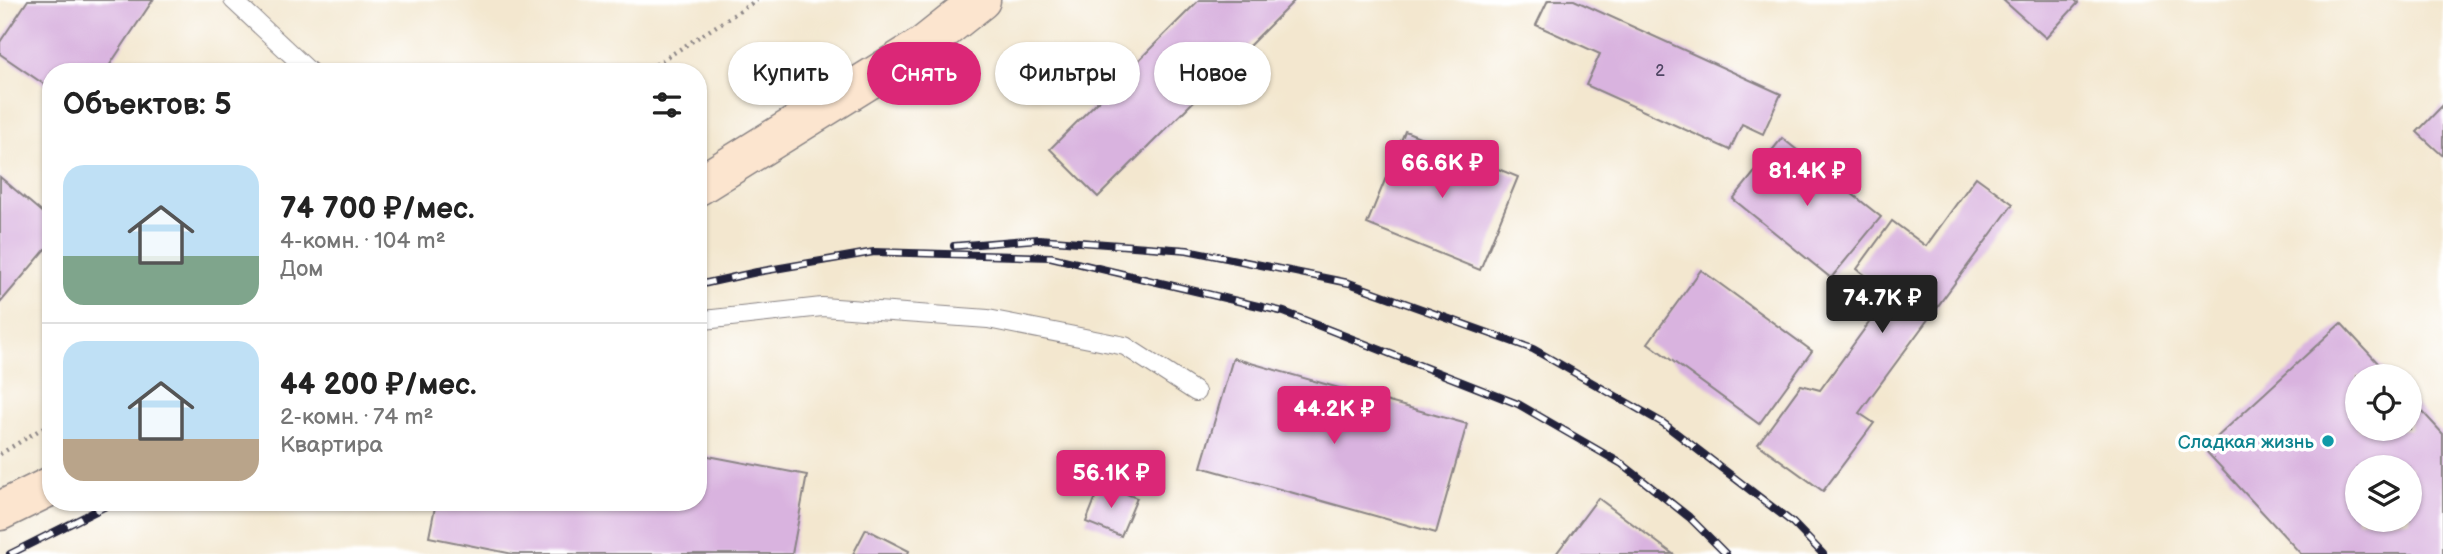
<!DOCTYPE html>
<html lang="ru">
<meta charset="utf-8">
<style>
:root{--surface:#fff;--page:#f2f2f2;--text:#222;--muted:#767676;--line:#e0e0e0;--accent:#db2777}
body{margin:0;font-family:"Balsamiq Sans",sans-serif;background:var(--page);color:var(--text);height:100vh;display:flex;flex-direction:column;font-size:26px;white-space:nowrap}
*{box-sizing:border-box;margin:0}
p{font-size:23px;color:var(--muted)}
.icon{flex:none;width:38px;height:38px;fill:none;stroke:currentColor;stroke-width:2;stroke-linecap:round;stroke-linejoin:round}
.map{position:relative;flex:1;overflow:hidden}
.details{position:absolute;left:42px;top:63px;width:665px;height:448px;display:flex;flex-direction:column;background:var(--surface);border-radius:28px;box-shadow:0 2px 5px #0004}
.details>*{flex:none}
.top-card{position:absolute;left:728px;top:42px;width:665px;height:63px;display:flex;gap:14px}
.controls{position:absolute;left:2345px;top:364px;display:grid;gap:14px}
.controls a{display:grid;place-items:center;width:77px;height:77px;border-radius:50%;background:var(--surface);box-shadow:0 2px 5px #0004;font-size:35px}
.price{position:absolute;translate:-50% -60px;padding:0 16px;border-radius:7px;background:var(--accent);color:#fff;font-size:23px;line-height:46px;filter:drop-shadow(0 2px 4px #0008)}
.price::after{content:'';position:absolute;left:50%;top:42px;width:21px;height:16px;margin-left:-10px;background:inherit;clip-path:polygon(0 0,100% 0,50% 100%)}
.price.on{background:#222;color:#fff}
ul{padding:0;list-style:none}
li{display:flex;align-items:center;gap:21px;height:175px;padding:0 21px}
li+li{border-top:2px solid var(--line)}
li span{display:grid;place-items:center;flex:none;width:196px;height:140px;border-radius:21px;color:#555}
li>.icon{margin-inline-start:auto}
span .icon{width:84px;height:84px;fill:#fffc;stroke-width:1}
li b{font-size:30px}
h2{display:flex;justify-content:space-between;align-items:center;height:84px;padding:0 21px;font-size:30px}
.chip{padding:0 24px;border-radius:32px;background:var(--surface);box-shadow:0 2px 5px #0004;font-size:24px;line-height:63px}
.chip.on{background:var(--accent);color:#fff}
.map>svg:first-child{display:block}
.building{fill:#d9b3df;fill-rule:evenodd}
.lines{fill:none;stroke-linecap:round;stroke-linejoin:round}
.service-casing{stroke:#8a8485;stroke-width:20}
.secondary-casing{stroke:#8a8485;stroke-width:41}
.path{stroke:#8a8485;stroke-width:4.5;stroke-dasharray:2 5;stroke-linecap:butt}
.service{stroke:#fff;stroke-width:18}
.secondary{stroke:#fce5cf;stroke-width:38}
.rail-casing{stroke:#22223b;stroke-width:8}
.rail{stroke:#fff;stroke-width:5;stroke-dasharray:16;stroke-linecap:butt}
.culture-dot{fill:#0f9aa8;stroke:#fff;stroke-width:2.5}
.labels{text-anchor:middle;stroke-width:7;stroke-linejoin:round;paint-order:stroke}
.number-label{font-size:16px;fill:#504664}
.culture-label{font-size:19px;fill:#0d838f;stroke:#fff;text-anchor:end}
</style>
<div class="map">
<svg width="2443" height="554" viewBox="0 0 2443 554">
<rect width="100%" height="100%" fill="#fff"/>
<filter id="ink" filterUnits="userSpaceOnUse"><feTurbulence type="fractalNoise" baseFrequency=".0143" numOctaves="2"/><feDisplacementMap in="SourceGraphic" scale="14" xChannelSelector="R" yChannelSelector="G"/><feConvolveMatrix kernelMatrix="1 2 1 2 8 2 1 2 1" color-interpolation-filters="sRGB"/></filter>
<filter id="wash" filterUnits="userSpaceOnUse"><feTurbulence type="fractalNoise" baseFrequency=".00686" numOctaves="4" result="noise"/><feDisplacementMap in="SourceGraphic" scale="28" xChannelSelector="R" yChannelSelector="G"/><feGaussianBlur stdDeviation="1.57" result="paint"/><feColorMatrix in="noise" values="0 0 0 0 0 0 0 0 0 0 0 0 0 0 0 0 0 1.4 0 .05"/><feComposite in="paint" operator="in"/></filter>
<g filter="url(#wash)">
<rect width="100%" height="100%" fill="#f3e7cf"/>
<g id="blocks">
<g class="building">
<polygon points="28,0 153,0 105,72 51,72 51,89 0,54 0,42"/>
<polygon points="1199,0 1295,0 1098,197 1050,149"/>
<polygon points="1548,0 1574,0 1781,94 1763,134 1742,124 1730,150 1586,85 1600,54 1536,25"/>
<polygon points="2003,0 2075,0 2078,3 2046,38"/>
<polygon points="2443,105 2443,156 2417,132"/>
<polygon points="1405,131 1518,177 1480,270 1367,224"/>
<polygon points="1782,138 1881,217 1831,278 1733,199"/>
<polygon points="0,177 51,220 51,243 0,303"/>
<polygon points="1976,177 2013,204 1859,413 1874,423 1823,491 1758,444 1801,385 1820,390 1890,294 1857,269 1892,221 1926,246"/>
<polygon points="1701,270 1812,351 1759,424 1648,343"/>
<path d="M2341,323L2390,376H2357V429H2410V398L2443,434V554H2301L2204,449ZM2357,467H2410V520H2357Z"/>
<polygon points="1233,358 1467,424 1436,533 1201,467"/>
<polygon points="698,454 807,475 792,554 513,554 429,537 436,502 698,502"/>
<polygon points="1101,484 1137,498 1121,536 1086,522"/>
<polygon points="1598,498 1673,554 1556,554"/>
<polygon points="866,529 909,551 908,554 853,554"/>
</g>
</g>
</g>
<g filter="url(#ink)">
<use href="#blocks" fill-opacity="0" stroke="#8a8485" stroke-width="2"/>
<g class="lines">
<g class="service-casing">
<g id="service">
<polyline points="233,0 310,72"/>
<polyline points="698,319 704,320 822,307 988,319 1125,346 1196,392"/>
</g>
</g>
<g class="secondary-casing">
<g id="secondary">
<polyline points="698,186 923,46 981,0"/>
<polyline points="0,511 51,486"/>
</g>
</g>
<g class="path">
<polyline points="644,72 757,0"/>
<polyline points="0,454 51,423"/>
</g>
<use href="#service" class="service"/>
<use href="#secondary" class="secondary"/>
<g class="rail-casing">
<g id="rail">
<polyline points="954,246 1039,239 1187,250 1349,283 1533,349 1663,423 1793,523 1823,554"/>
<polyline points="698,285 757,272 874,252 1051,257 1284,312 1518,404 1622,464 1689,517 1726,554"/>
<polyline points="10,554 114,502"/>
</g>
</g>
<use href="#rail" class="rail"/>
</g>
</g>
<circle class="culture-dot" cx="2328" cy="441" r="7"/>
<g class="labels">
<g class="number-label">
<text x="1660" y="76">2</text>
</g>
<g class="culture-label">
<text x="2314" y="448">Сладкая жизнь</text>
</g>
</g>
</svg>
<div class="controls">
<a><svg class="icon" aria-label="locate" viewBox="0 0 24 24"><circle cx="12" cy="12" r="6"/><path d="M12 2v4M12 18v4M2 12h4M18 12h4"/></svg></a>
<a><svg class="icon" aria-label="layers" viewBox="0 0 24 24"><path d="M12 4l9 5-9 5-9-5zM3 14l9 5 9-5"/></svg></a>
</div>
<b class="price" style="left:1442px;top:200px">66.6K ₽</b>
<b class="price" style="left:1807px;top:208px">81.4K ₽</b>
<b class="price on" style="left:1882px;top:335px">74.7K ₽</b>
<b class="price" style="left:1334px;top:446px">44.2K ₽</b>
<b class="price" style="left:1111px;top:510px">56.1K ₽</b>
<div class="top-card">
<a class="chip">Купить</a>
<a class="chip on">Снять</a>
<a class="chip">Фильтры</a>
<a class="chip">Новое</a>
</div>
<section class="details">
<h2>Объектов: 5<svg class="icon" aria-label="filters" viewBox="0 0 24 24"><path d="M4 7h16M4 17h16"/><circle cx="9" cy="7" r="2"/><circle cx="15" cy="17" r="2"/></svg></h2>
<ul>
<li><span style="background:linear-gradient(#bfe0f5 65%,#7fa58c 0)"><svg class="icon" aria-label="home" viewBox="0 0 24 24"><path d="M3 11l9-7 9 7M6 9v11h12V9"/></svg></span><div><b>74 700 ₽/мес.</b><p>4-комн. · 104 m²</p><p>Дом</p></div></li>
<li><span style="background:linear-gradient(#bfe0f5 70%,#b9a48a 0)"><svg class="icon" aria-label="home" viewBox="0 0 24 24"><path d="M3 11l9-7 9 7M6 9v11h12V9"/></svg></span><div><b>44 200 ₽/мес.</b><p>2-комн. · 74 m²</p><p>Квартира</p></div></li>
</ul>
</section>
</div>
